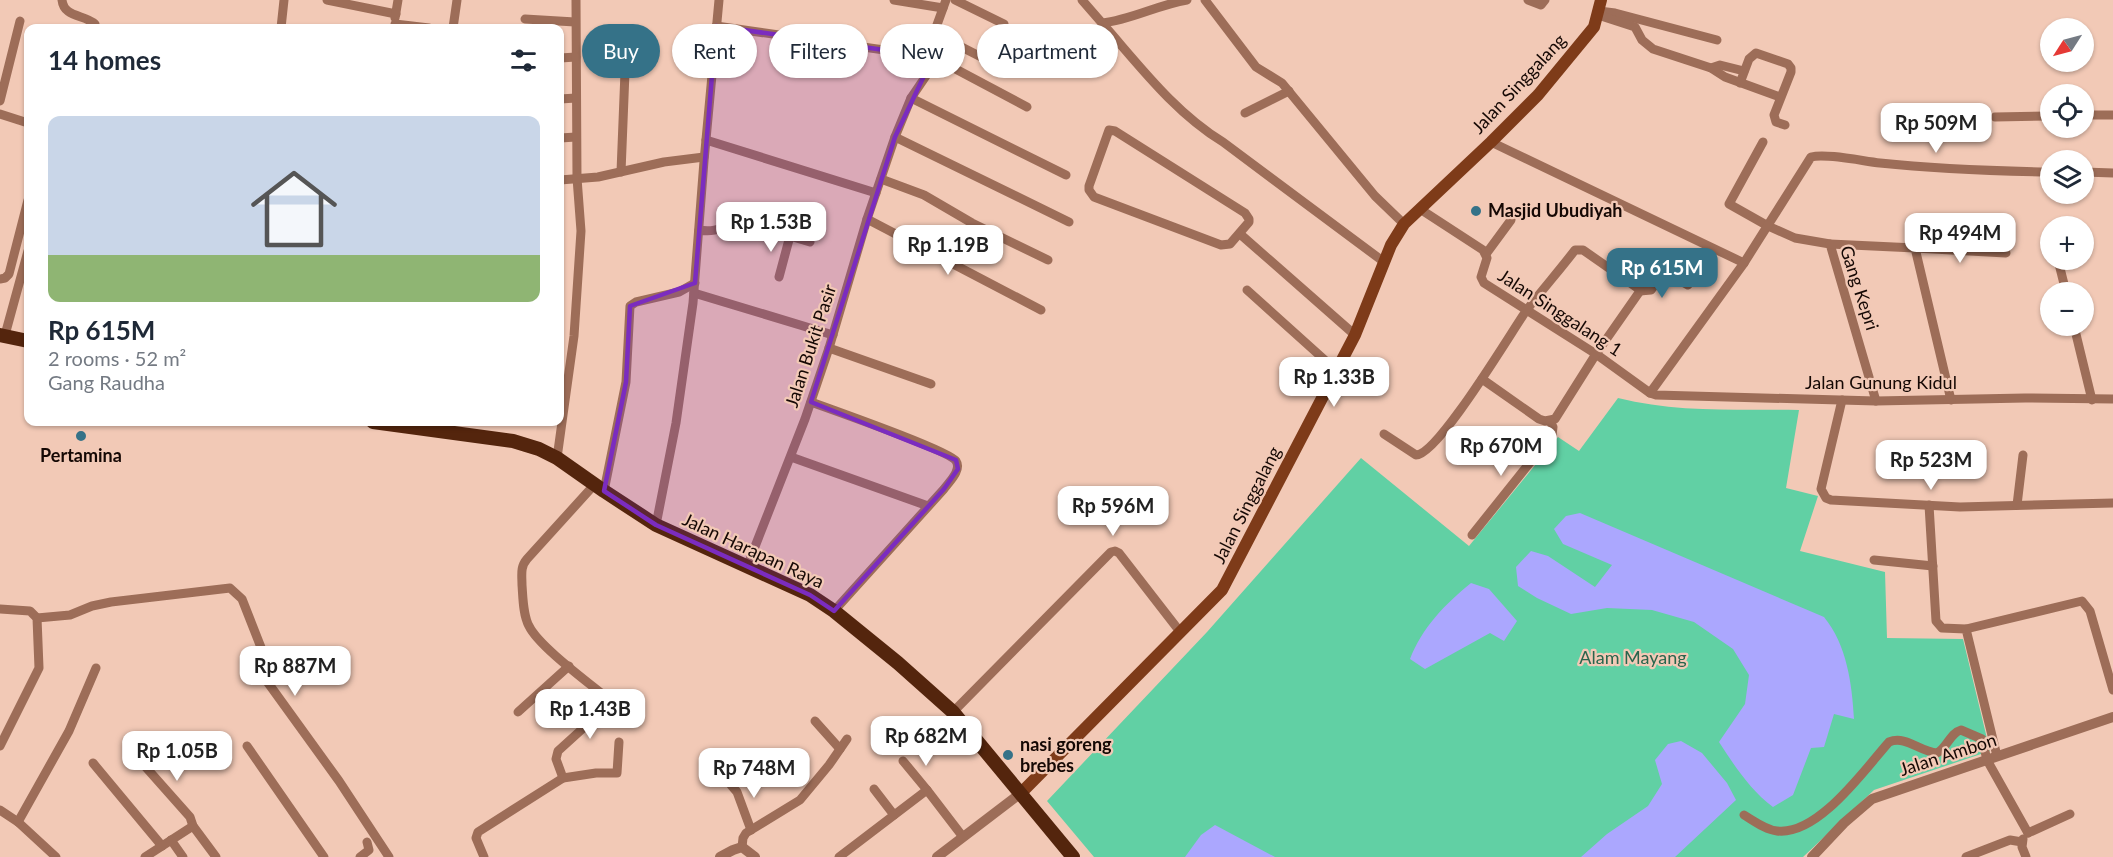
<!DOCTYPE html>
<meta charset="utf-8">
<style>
:root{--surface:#fff;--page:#f6f6f7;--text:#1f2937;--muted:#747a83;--accent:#357288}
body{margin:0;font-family:Lato,sans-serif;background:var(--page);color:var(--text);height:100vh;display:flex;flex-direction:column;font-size:22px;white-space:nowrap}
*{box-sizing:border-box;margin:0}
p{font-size:20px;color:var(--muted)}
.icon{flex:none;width:33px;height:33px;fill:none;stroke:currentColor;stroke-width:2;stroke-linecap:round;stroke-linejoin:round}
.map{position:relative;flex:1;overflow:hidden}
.sheet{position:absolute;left:24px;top:24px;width:540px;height:402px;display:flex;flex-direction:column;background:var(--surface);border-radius:12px;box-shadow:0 2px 4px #0004}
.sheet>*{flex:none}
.banner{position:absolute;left:582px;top:24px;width:570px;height:54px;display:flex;gap:12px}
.needle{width:39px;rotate:234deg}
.tools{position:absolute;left:2040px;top:18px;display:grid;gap:12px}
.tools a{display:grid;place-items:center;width:54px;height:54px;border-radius:50%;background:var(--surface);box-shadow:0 2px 4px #0004;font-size:30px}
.price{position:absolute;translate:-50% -51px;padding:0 14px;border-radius:12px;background:#fff;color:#222;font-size:20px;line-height:39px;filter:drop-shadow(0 2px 3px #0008)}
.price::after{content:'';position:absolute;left:50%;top:36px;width:18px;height:14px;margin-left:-9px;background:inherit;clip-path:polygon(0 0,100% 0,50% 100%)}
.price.active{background:var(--accent);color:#fff}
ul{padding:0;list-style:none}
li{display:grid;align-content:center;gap:12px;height:318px;padding:0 24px}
li span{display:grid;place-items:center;height:186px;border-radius:12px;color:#555}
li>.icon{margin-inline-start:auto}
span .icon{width:108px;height:108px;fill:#fffc;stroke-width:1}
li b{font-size:26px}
h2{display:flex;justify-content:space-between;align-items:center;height:72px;padding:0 24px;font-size:26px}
.chip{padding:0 21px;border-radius:27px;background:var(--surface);box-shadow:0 2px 4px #0004;font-size:21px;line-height:54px}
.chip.active{background:var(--accent);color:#fff}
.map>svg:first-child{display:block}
.green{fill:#61d0a4}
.water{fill:#aba7fe}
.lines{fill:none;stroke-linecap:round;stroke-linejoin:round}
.minor{stroke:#9d6d58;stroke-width:9}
.tertiary{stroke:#9d6d58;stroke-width:10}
.secondary{stroke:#7e3b19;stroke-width:12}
.primary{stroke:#54250d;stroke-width:14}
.marked{fill:#7b2cbf;fill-opacity:0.2;stroke:#7b2cbf;stroke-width:4.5;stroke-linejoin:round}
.poi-dot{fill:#357288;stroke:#f2c9b6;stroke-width:2}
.labels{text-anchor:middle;stroke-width:4.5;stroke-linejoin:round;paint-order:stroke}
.street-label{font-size:18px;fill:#150804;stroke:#f2c9b6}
.poi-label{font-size:18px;font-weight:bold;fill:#150804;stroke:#f2c9b6;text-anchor:start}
.park-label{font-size:18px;fill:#29654d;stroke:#f2c9b6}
</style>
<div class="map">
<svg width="2113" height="857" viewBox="0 0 2113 857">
<rect width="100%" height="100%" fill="#f2c9b6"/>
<path class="green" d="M1618,398C1677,413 1739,409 1799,410L1786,488L1818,496L1800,551L1885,572L1887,638L1963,639L1990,751L1874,790L1803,857H1094L1047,801L1207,632L1361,458L1469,546L1558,437L1579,451Z"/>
<g class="water">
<path d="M1580,513L1824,617C1847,645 1852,684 1854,719L1834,714L1824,747L1811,748L1793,795L1773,807C1750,790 1734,765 1719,742L1745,704L1749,675L1733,649L1694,622L1652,610L1607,608L1571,614L1537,598L1518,586L1516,567L1531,551L1548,556L1595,587L1612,565L1563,544L1554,529L1566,516Z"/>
<path d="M1471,583L1489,589L1517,621L1504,641L1490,633L1425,669L1410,659C1422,628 1445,604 1471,583Z"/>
<polygon points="1681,741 1702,753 1727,783 1736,800 1675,857 1581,857 1607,834 1648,806 1662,784 1655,760 1668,744"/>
<polygon points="1215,825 1275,857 1185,857 1201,835"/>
</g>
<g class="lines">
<g class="minor">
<path d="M62,0C64,18 84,14 95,24L94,28"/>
<polyline points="327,0 396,14"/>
<polyline points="894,0 943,8"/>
<polyline points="955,0 1004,24"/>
<path d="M1082,0L1102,23C1131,20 1157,5 1187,0"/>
<polyline points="1205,0 1256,67 1282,83 1375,196 1404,224"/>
<polyline points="1528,0 1541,5 1545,0"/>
<polyline points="1599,11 1615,13 1717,40"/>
<polyline points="1598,15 1635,27 1642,40 1653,49 1711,68 1725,77 1780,97"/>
<polyline points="395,18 398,0"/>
<polyline points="525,19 575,22"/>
<path d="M1102,23C1139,65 1174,112 1223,142L1384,262"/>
<polyline points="395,24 429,28"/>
<polyline points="716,26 933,57 1027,107"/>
<polyline points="281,28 284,0"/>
<polyline points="453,28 457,0"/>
<polyline points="934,33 991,62"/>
<polyline points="560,58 576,57"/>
<polyline points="1711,68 1720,65 1744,71"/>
<polyline points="1740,83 1749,59 1756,53 1788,64 1791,68 1791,72 1774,115 1776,122 1785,125"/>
<polyline points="911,98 1066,175"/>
<polyline points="560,99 576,98"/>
<polyline points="0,101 20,21"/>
<polyline points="1245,113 1289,91"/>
<polyline points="0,114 28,123"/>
<polyline points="2084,115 2113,115"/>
<polyline points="1995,117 2050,116"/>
<polygon points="1109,130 1115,131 1245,213 1249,219 1249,222 1230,244 1221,245 1094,197 1089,190 1089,186"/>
<polyline points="895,137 1069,222"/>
<polyline points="560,138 576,137"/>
<polyline points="706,140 876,193"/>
<polyline points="1491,142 1744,263"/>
<polyline points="1763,142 1729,204 1768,226 1795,238 1830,244 1876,401"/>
<polyline points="621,172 625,72"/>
<polyline points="2084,172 2113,173"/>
<polyline points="881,179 924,195 972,223 1048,260"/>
<polyline points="560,180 598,177 664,162 704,157"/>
<polyline points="1420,209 1483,250 1487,258 1481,277 1484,283 1596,354 1650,393 1656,395 1876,401 2025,398 2113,399"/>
<polyline points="867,219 1041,310"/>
<path d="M699,230C721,234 726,222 744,222L810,242"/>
<polyline points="1240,234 1355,335"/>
<polyline points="1830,244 1915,248 1951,400"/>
<polyline points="1915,248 2006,253"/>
<polyline points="1486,254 1511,220"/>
<polyline points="2058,260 2066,292"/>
<polyline points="779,277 790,236"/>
<polyline points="0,279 5,278 9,274 28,200"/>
<polyline points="1247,290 1337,371"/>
<polyline points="1640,291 1651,290 1660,278 1667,273 1688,285"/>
<polyline points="694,293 833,335"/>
<polyline points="2074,326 2092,400"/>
<polyline points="5,335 28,251"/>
<polyline points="829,348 931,384"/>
<polyline points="1482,379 1539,419 1545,421 1555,419 1596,354 1640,291"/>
<path d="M1650,393L1744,263L1811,157C1826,153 1862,161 1880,163C1936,169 1993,171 2050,172"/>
<polyline points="1842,400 1821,489 1826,498 1831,500 1960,507 2113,503"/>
<path d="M811,402C830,409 950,451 956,461C962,470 949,482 944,489L834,611"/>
<path d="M1384,434L1416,455C1438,455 1510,334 1526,311C1542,290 1559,271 1575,250H1583L1639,289L1640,291"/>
<polyline points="791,457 928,506"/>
<polyline points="557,458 574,336 581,231 577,178 576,0"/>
<polyline points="604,491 626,382 630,306 636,302 679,292 695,283"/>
<polyline points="1929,505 1936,621 1942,628 1966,629 1997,756"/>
<polyline points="2017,505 2023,455"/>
<polyline points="656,525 676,423 693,303 704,161 719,0"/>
<polyline points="1472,535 1552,435 1553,427 1550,421"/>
<polyline points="1874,560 1933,566"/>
<polyline points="747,567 805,419 829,348 867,219 895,137 911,98 930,70 934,33 946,0"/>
<polyline points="0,609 30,611 37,618 39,668 0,746"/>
<polyline points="37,618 70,615 92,606 111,602 230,588 242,599 262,650 266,680 339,781 389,857"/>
<polyline points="1966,629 2082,601 2090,611 2113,690"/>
<polyline points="518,712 569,666"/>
<polyline points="953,712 1111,552 1115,551 1119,553 1181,633"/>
<polyline points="815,721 840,749"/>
<polyline points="247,746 324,857"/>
<polyline points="903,761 927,790"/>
<polyline points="93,763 162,846"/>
<polyline points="143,764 190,817 193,826 216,857"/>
<path d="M563,778L556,759L558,751L612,702C592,685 539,647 529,626C523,615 523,598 522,585C522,575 520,567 527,559L595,484"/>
<polyline points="731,785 737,792 751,830"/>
<polyline points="874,789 894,815"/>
<polyline points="0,810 18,822 56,857"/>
<path d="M1744,815C1754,821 1766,830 1777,831C1818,836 1865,769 1889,742C1906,735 1920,752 1937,753C1947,748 1950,733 1961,730L1982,739L1987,760L2028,833"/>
<polyline points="18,822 69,731 96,668"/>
<polyline points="2028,833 2070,814"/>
<polyline points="2023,839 2022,847 2026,857"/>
<polyline points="171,840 183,857"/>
<polyline points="742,847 743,838 746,833 800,800 829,765 847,739"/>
<polyline points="145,857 193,826"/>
<polyline points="360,857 369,850 367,842"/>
<polyline points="484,857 476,838 478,832 563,778 596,773 617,773 619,742"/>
<polyline points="839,857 927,790 963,837"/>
<polyline points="1966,857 2010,840 2022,842"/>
</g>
<g class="tertiary">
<polyline points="720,857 733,850 742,847 755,857"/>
<polyline points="937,857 1021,793"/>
<polyline points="1812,857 1844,823 1872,799 2113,717"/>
</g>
<polyline class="secondary" points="1021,793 1222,590 1355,335 1391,245 1404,224 1491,142 1538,95 1594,27 1601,0"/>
<g class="primary">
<polyline points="0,335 28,341"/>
<polyline points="373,422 513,441 539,449 557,458 604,491 656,525 810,595 834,611 898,663 953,712 1073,857"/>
</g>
</g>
<path class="marked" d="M716,26L933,57L895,137L811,402L956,460L958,469L944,489L834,611L810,595L656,525L604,491L626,382L630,306L695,283Z"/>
<g class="poi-dot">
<circle cx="1476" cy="211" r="6"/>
<circle cx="81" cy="436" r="6"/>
<circle cx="1008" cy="755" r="6"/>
</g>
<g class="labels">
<g class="street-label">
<text transform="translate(1519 84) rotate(-47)" y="6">Jalan Singgalang</text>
<text transform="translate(1859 288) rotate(72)" y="6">Gang Kepri</text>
<text transform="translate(1560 313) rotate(33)" y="6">Jalan Singgalang 1</text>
<text transform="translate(811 346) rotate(-72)" y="6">Jalan Bukit Pasir</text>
<text x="1881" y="389">Jalan Gunung Kidul</text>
<text transform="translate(1247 505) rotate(-63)" y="6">Jalan Singgalang</text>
<text transform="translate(753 551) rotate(25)" y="6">Jalan Harapan Raya</text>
<text transform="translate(1948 755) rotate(-18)" y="6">Jalan Ambon</text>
</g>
<g class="poi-label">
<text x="1488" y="217">Masjid Ubudiyah</text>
<text x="81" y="462" text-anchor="middle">Pertamina</text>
<text x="1020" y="751">nasi goreng<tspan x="1020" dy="21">brebes</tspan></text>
</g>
<g class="park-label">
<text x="1633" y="664">Alam Mayang</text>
</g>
</g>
</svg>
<div class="tools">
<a><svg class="needle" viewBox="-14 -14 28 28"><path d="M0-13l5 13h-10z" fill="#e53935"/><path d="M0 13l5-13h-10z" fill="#747a83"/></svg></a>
<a><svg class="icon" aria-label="locate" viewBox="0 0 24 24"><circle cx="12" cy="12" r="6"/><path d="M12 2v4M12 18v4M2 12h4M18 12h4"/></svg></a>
<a><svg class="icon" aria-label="layers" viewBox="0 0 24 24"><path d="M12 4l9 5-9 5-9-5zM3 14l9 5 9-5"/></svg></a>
<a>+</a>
<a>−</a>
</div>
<b class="price" style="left:1936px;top:154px">Rp 509M</b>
<b class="price" style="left:771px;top:253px">Rp 1.53B</b>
<b class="price" style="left:1960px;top:264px">Rp 494M</b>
<b class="price" style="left:948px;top:276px">Rp 1.19B</b>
<b class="price active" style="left:1662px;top:299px">Rp 615M</b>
<b class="price" style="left:1334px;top:408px">Rp 1.33B</b>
<b class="price" style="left:1501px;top:477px">Rp 670M</b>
<b class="price" style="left:1931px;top:491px">Rp 523M</b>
<b class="price" style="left:1113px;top:537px">Rp 596M</b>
<b class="price" style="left:295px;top:697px">Rp 887M</b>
<b class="price" style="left:590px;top:740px">Rp 1.43B</b>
<b class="price" style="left:926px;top:767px">Rp 682M</b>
<b class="price" style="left:177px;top:782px">Rp 1.05B</b>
<b class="price" style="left:754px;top:799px">Rp 748M</b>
<div class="banner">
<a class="chip active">Buy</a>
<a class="chip">Rent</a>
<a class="chip">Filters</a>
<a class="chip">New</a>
<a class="chip">Apartment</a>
</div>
<section class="sheet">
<h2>14 homes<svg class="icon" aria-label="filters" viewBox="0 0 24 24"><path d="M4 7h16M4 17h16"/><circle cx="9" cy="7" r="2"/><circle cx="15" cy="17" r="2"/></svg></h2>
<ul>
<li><span style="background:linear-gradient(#c9d6e8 75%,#8fb573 0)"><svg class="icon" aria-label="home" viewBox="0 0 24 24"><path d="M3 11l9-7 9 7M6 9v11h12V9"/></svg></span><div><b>Rp 615M</b><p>2 rooms · 52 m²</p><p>Gang Raudha</p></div></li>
</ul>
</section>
</div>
